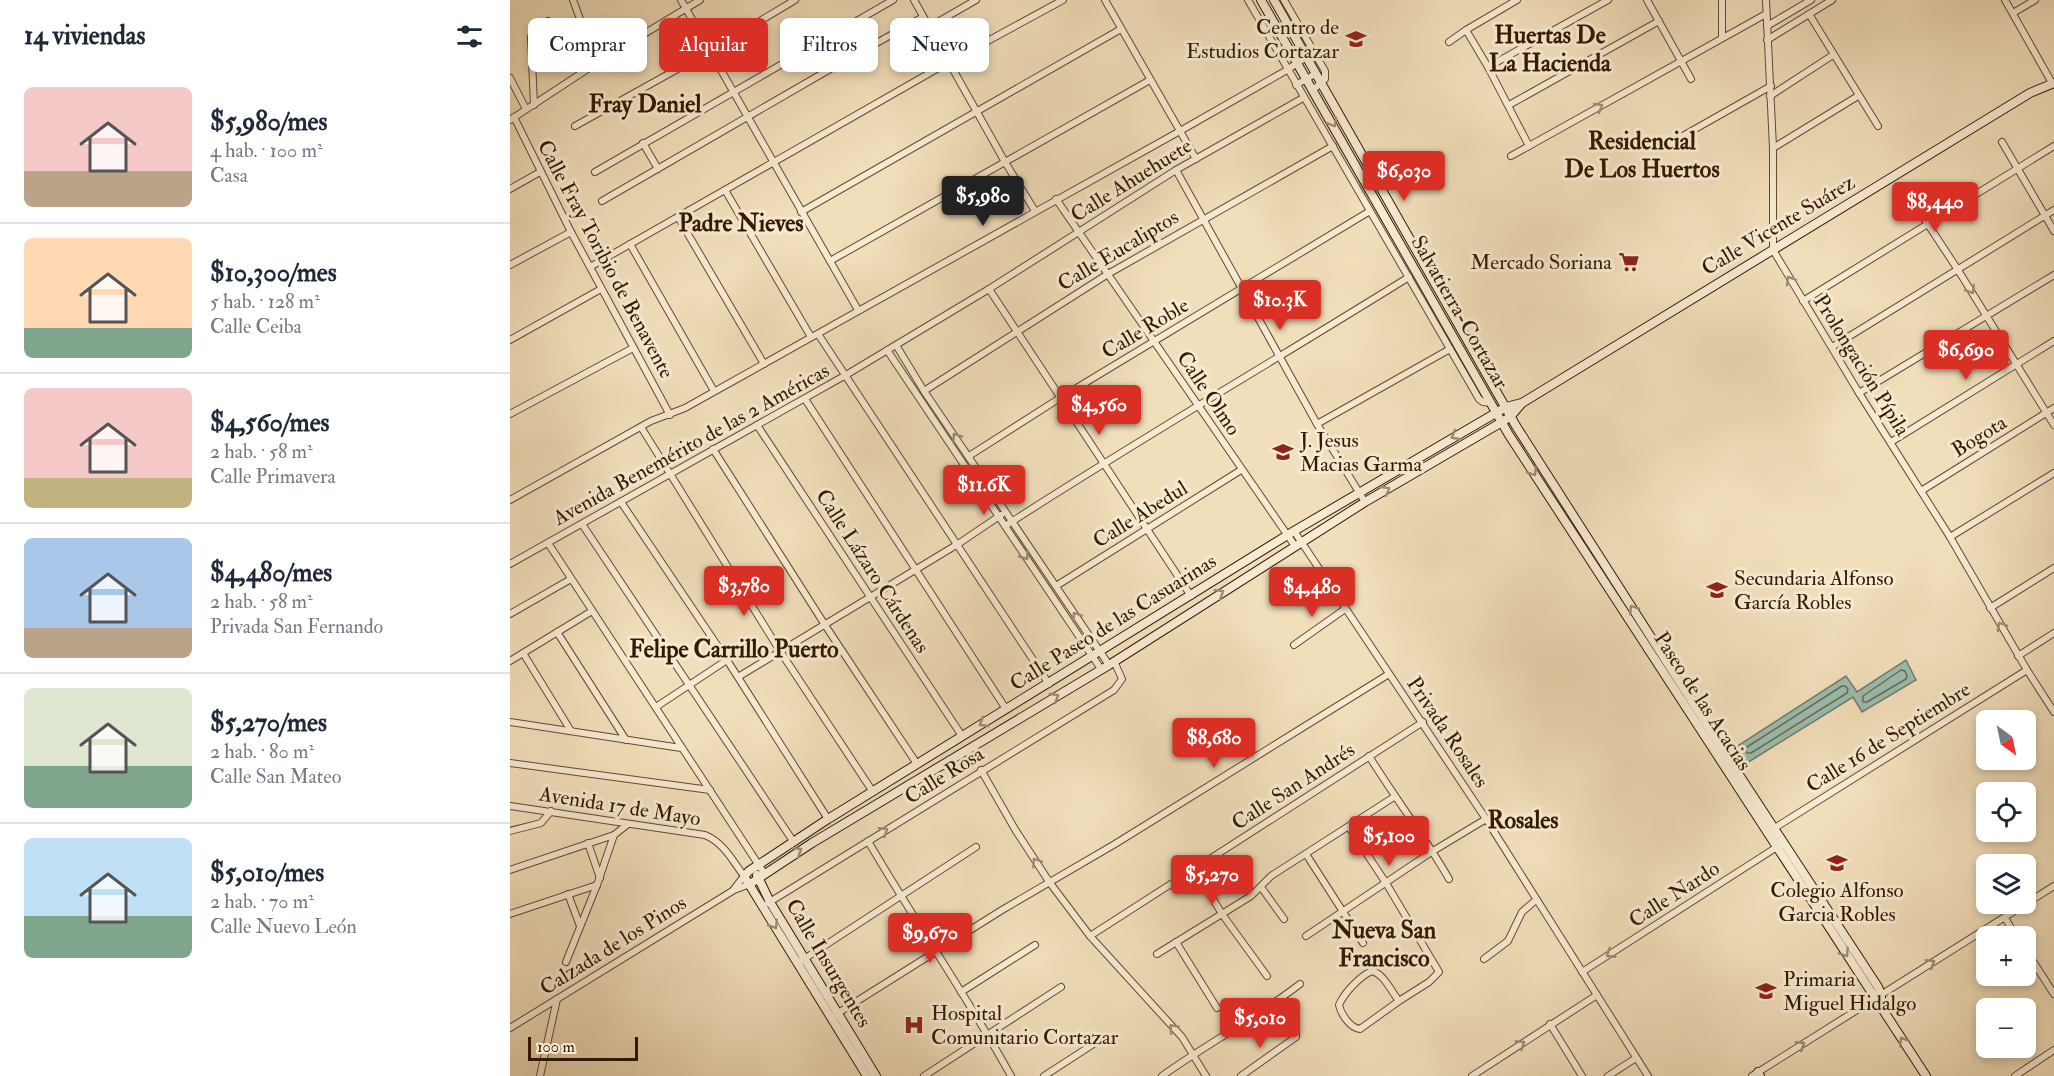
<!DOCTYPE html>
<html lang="es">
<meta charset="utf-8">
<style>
:root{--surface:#fff;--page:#f6f6f7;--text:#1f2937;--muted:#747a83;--line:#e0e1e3;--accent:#d93025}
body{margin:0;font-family:"IM FELL Double Pica",serif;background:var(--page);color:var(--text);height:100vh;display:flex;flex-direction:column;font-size:22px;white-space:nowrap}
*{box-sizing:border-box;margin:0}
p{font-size:20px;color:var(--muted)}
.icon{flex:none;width:33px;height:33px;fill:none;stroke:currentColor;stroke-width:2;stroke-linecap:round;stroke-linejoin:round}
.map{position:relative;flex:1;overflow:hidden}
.panel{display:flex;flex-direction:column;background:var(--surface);width:510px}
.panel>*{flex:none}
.guide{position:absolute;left:18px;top:18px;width:570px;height:54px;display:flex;gap:12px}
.needle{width:39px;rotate:147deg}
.fabs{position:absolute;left:1466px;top:710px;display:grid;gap:12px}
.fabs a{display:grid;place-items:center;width:60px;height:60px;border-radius:9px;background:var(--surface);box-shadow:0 3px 9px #0003;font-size:30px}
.scale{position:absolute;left:18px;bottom:15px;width:110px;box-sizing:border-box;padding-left:6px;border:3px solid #351900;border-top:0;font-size:16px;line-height:21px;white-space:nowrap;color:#351900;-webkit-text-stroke:4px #f6ead2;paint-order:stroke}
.price{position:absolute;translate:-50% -51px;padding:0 14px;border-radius:6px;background:var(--accent);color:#fff;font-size:20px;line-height:39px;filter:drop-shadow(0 2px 3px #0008)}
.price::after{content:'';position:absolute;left:50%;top:36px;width:18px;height:14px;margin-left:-9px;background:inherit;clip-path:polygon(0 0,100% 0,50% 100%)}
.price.on{background:#222;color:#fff}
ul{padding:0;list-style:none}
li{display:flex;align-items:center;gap:18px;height:150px;padding:0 24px}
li+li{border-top:2px solid var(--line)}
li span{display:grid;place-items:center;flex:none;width:168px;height:120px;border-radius:9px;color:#555}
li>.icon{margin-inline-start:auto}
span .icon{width:72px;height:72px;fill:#fffc;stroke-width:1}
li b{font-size:26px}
h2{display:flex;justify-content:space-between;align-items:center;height:72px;padding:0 24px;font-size:26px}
.chip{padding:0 21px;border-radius:9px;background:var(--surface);box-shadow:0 3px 9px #0003;font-size:21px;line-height:54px}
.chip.on{background:var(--accent);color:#fff}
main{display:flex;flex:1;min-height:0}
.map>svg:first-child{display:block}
.water{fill:#9bbcad;stroke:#727b68;stroke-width:1.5}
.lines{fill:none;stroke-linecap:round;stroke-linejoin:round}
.shore{stroke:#686a56;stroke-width:1.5}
.street-casing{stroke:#644a2e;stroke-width:8}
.secondary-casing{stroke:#351900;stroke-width:10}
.street{stroke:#f6ead2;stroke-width:6}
.secondary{stroke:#f6ead2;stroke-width:8}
.oneway{stroke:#9f8c74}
.labels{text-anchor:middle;stroke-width:6;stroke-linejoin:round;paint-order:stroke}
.poi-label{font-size:21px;fill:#351900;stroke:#f6ead2;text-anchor:start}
.street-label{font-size:21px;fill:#351900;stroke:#f6ead2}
.quarter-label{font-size:24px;font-weight:bold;fill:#351900;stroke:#f6ead2}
</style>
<main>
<section class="panel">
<h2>14 viviendas<svg class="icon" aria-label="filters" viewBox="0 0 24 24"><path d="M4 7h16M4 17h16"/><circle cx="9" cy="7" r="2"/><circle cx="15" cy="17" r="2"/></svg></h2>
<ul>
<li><span style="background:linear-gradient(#f6c9c9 70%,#b9a48a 0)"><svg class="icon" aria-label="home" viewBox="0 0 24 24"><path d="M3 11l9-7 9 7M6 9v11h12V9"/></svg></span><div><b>$5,980/mes</b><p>4 hab. · 100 m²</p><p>Casa</p></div></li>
<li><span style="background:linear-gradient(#ffd9b3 75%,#7fa58c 0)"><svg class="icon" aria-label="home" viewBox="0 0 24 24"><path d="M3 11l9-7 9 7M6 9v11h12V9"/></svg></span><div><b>$10,300/mes</b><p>5 hab. · 128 m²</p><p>Calle Ceiba</p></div></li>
<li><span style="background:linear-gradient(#f6c9c9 75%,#c2b280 0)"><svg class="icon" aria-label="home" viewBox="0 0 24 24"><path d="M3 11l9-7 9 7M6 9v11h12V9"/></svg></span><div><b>$4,560/mes</b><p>2 hab. · 58 m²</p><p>Calle Primavera</p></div></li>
<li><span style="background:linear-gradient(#a9c7e8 75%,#b9a48a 0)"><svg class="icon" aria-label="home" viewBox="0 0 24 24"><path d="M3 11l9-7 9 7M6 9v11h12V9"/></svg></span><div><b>$4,480/mes</b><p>2 hab. · 58 m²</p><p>Privada San Fernando</p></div></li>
<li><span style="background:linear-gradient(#dfe7d0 65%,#7fa58c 0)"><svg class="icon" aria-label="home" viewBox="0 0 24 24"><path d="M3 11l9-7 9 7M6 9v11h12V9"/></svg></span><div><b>$5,270/mes</b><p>2 hab. · 80 m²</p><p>Calle San Mateo</p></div></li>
<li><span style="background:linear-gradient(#bfe0f5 65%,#7fa58c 0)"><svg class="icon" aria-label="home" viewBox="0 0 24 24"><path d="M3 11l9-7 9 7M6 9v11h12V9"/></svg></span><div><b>$5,010/mes</b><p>2 hab. · 70 m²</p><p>Calle Nuevo León</p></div></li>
</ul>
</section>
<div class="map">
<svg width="1544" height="1076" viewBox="0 0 1544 1076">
<rect width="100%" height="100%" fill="#f1deba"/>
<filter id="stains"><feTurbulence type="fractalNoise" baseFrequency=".00333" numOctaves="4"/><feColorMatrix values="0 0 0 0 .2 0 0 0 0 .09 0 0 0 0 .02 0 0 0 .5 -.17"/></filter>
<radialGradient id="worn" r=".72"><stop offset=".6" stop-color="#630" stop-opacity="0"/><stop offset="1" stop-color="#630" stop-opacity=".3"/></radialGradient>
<polygon class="water" points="1396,660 1406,680 1352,712 1343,697 1237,763 1226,747 1336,676 1347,692"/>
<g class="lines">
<g class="shore">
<polygon points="1391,670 1395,671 1397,676 1396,679 1357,702 1353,702 1353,696"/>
<polygon points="1332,686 1335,686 1338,689 1337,693 1241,753 1237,753 1235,749 1237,747"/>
</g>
<g class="street-casing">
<g id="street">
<polyline points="63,0 73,27 96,57"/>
<polyline points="171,0 348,310"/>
<polyline points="404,0 495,162 525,211"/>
<polyline points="595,0 686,159"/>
<polyline points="738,0 969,399 973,402 981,403"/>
<polyline points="774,0 815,71 815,79 803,90"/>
<polyline points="1137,0 1181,79"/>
<polyline points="1212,0 1212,38"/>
<polyline points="1256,0 1263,148 1263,250 1349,393 1440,537 1517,670 1544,712"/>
<polyline points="1495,0 1542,83"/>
<polyline points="1503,13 1525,0"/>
<polyline points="1299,14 1368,126"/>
<polyline points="1257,26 1301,0"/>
<polyline points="419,27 466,0"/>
<polyline points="956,30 978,67 1019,146"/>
<polyline points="1257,40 1322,0"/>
<polyline points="939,42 956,30 1007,0"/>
<polyline points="978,67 1098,0"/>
<polyline points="0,78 16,109"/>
<polyline points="786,85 805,74"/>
<polyline points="1260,96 1323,55"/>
<polyline points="24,105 21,37 25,29 38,21"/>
<polyline points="999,105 1149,21"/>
<polyline points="4,117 61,232 160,415"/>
<polyline points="0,120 96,57 190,0"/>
<polyline points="65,126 200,51 285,0"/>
<polyline points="1171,137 1261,86"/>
<polyline points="1492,142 1544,231"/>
<polyline points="133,143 148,169"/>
<polyline points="1263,148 1348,96"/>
<polyline points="1001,156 1256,14"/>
<polyline points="666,170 807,424 855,502"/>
<polyline points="85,172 383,0"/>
<polyline points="0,189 30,172"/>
<polyline points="215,190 301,337"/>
<polyline points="1400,197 1448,270 1544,425"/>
<polyline points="546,199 785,546"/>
<polyline points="92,201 322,68 413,17"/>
<polyline points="291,212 611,29"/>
<polyline points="168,217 254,364"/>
<polyline points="120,244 204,391"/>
<polyline points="320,261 640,80"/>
<polyline points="0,265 61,232"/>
<polyline points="80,267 439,62 553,0"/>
<polyline points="479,289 681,596"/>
<polyline points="1293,301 1544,146"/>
<polyline points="308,334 539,684"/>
<polyline points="0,340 91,289"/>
<polyline points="386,345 414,391 599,665"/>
<polyline points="1322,347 1544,210"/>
<polyline points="377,350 591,669"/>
<polyline points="414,391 598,274 823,146"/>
<polyline points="1349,393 1544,275"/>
<polyline points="295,399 496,709"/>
<polyline points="0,414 123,348"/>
<polyline points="807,424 940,349"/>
<polyline points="247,425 452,736"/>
<polyline points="131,427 270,651 363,792"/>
<polyline points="1381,442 1544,341"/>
<polyline points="203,449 315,625 407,764"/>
<polyline points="459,456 550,398 860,211"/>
<polyline points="1411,491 1544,408"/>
<polyline points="0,500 141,421 175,408 670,131 777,70 796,57"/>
<polyline points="111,502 217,660 318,819"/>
<polyline points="72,524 283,841"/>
<path d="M495,526C628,440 764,361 899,277"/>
<polyline points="784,531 976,819 1138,1076"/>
<polyline points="1440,537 1544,473"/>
<polyline points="38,543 254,873"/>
<polyline points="0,564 336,375 479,289 666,170 793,98"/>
<polyline points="546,586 731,470"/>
<polyline points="1480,608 1544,568"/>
<polyline points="0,614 61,579"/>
<polyline points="47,632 116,740"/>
<polyline points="784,645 835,609"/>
<polyline points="13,653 61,731"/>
<polyline points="1508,656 1544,633"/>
<polyline points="0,661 82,611"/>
<polyline points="228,677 448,544 491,515"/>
<polyline points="146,707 217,660"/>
<polyline points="0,722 171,748"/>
<path d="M859,756C885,798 915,837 939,879"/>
<polyline points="0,763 200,790"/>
<polyline points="471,770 506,831 540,883 580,936 672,1037 696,1076"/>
<path d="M0,806L195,835C214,843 222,860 234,876L224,889"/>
<path d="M839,827L876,883L929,972L919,982L889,1001L850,1029C840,1028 831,1014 829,1005C834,993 850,976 862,971C874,974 881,991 889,1001"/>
<polyline points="1263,829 1517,670"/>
<polyline points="0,831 31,823 41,811"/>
<path d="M358,841C404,920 457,996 501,1076"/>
<polyline points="78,843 90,878"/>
<polyline points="796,854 853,943"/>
<polyline points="685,869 712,914 757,976"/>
<polyline points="0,870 104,835 118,824"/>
<polyline points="751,887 774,919"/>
<polyline points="58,894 70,926"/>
<polyline points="258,903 604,690 612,679 604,661"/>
<polyline points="0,914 87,885"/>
<polyline points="1495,918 1506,936"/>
<polyline points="580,936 913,722"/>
<polyline points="796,936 923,851 976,819"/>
<polyline points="666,942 707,1008"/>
<polyline points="1515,949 1544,994"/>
<polyline points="647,954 741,896 761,876 884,797"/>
<polyline points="974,959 998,941 1012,912 1026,900"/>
<polyline points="291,961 466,847"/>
<polyline points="56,962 87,885 104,835"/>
<polyline points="1072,972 1270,845"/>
<polyline points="451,992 525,945"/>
<polyline points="325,1015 492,910 605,844 879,674"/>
<polyline points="1040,1024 1072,1076"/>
<polyline points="0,1028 224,890 240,884"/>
<polyline points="30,1076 47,999"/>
<polyline points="414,1076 551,987"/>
<polyline points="534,1076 585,1043"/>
<path d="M652,1076C697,1044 746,1018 790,984"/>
<polyline points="731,1076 786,1037 786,1028 767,1001"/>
<polyline points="962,1076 1087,995"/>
<polyline points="1098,1076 1126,1058"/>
<polyline points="1242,1076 1544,886"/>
<polyline points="1505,1076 1544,1050"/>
</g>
</g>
<g class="secondary-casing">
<g id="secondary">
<polyline points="751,0 999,435 1416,1076"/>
<polyline points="764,0 1006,426 1220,761 1368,987 1371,994 1371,1006"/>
<polyline points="247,875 260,902 366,1076"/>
<polyline points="240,884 302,843 599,665 855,502 992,422 1001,416 1012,403"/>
<polyline points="1248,1072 1250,1076"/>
<polyline points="357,1076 234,876 239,871 318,819 784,531 996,407 1012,403 1520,93 1544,83"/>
</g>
</g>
<use href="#street" class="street"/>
<use href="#secondary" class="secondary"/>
</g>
<defs><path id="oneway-chevron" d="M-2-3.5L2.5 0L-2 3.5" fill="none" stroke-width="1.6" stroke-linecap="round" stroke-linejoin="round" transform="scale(1.5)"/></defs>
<g class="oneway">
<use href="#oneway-chevron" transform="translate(1089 107) rotate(-29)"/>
<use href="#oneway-chevron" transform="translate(823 123) rotate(60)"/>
<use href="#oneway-chevron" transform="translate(1280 280) rotate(-121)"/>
<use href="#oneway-chevron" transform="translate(1461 290) rotate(58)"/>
<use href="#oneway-chevron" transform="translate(945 436) rotate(150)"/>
<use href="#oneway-chevron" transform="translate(446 437) rotate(-124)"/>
<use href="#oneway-chevron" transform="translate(1023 472) rotate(57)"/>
<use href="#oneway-chevron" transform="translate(876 490) rotate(-30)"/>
<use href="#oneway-chevron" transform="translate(515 556) rotate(56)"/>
<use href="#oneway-chevron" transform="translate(710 593) rotate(-32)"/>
<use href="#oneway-chevron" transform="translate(1123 609) rotate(-123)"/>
<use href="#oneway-chevron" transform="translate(566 616) rotate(-124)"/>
<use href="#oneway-chevron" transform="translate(1491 626) rotate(-120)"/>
<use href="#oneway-chevron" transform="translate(545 697) rotate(-31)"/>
<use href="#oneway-chevron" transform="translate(473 723) rotate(149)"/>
<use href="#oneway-chevron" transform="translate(374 831) rotate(-32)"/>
<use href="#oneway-chevron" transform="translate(288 851) rotate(-32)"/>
<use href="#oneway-chevron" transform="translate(526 862) rotate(-124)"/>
<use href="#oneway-chevron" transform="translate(264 925) rotate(58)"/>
<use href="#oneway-chevron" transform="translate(1335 953) rotate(57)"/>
<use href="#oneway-chevron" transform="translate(1100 954) rotate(147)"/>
<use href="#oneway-chevron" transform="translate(1421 963) rotate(-32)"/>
<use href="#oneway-chevron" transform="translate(663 1028) rotate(-133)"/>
<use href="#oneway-chevron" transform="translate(1393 1041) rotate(-122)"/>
<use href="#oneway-chevron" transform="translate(1011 1044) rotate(-34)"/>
<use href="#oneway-chevron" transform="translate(1291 1045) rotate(-32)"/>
</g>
<defs>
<g id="university-bare" transform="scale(1.62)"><path d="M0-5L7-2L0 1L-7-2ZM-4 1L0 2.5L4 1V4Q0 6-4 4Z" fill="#8f2418" stroke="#f6ead2" stroke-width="2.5" paint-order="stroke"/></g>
<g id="supermarket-bare" transform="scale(1.62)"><path d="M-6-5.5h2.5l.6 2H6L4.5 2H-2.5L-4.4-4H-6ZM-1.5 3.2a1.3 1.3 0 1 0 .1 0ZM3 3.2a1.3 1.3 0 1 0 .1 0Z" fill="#8f2418" stroke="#f6ead2" stroke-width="2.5" paint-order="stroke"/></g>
<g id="school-bare" transform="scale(1.62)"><path d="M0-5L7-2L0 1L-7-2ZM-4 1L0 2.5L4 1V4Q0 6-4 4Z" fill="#8f2418" stroke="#f6ead2" stroke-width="2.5" paint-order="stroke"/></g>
<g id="hospital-bare" transform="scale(1.62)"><path d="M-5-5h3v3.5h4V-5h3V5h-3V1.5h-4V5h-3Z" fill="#8f2418" stroke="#f6ead2" stroke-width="2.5" paint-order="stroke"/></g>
</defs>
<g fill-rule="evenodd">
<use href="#university-bare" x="846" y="39"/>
<use href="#supermarket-bare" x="1119" y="262"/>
<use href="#school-bare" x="773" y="452"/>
<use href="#school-bare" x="1207" y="590"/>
<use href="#school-bare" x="1327" y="863"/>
<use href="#school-bare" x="1256" y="991"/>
<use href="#hospital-bare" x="404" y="1025"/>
</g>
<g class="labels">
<g class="poi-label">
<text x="829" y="34" text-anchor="end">Centro de<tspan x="829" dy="24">Estudios Cortazar</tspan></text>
<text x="1102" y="269" text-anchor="end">Mercado Soriana</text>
<text x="790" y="447">J. Jesus<tspan x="790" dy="24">Macias Garma</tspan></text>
<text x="1224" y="585">Secundaria Alfonso<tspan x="1224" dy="24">García Robles</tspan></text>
<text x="1327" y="897" text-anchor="middle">Colegio Alfonso<tspan x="1327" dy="24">Garcia Robles</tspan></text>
<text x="1273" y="986">Primaria<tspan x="1273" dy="24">Miguel Hidalgo</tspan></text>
<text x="421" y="1020">Hospital<tspan x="421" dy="24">Comunitario Cortazar</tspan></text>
</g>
<g class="street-label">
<text transform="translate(621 180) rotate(-32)" y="7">Calle Ahuehuete</text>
<text transform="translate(1268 225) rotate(-31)" y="7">Calle Vicente Suárez</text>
<text transform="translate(608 250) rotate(-31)" y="7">Calle Eucaliptos</text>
<text transform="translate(96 259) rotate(62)" y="7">Calle Fray Toribio de Benavente</text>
<text transform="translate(950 312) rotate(60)" y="7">Salvatierra-Cortazar</text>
<text transform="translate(635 328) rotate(-31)" y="7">Calle Roble</text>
<text transform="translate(1352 365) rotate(58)" y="7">Prolongación Pípila</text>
<text transform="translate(699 393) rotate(56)" y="7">Calle Olmo</text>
<text transform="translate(1469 436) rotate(-32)" y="7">Bogota</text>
<text transform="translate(181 444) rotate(-29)" y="7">Avenida Benemérito de las 2 Américas</text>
<text transform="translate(630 514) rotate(-32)" y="7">Calle Abedul</text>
<text transform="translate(363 571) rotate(57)" y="7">Calle Lázaro Cárdenas</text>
<text transform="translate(603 622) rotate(-32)" y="7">Calle Paseo de las Casuarinas</text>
<text transform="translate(1193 701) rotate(57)" y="7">Paseo de las Acacias</text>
<text transform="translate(938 732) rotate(56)" y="7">Privada Rosales</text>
<text transform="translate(1378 737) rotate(-32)" y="7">Calle 16 de Septiembre</text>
<text transform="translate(434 775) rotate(-32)" y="7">Calle Rosa</text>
<text transform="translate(783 786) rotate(-33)" y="7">Calle San Andrés</text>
<text transform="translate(110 806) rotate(9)" y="7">Avenida 17 de Mayo</text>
<text transform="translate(1164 894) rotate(-33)" y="7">Calle Nardo</text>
<text transform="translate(103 945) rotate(-32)" y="7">Calzada de los Pinos</text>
<text transform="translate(319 963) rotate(59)" y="7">Calle Insurgentes</text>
</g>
<g class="quarter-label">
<text x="1040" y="43">Huertas De<tspan x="1040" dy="28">La Hacienda</tspan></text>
<text x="135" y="112">Fray Daniel</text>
<text x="1132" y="149">Residencial<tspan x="1132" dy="28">De Los Huertos</tspan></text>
<text x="231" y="231">Padre Nieves</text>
<text x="224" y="657">Felipe Carrillo Puerto</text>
<text x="1013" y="828">Rosales</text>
<text x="874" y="938">Nueva San<tspan x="874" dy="28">Francisco</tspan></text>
</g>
</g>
<rect width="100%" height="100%" filter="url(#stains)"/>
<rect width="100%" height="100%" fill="url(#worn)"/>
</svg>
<div class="fabs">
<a><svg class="needle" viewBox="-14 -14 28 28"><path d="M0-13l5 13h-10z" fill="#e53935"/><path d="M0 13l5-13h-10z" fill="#747a83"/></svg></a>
<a><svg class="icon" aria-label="locate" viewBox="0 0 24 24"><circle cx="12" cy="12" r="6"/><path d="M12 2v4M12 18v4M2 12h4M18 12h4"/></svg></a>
<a><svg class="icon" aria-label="layers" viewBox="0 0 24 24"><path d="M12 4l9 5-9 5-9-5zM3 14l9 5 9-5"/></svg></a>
<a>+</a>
<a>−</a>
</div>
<div class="scale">100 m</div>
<b class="price" style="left:894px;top:202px">$6,030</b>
<b class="price on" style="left:473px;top:227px">$5,980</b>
<b class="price" style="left:1425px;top:233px">$8,440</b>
<b class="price" style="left:770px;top:331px">$10.3K</b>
<b class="price" style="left:1456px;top:381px">$6,690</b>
<b class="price" style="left:589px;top:436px">$4,560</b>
<b class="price" style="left:474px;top:516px">$11.6K</b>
<b class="price" style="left:234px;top:617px">$3,780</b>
<b class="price" style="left:802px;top:618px">$4,480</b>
<b class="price" style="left:704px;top:769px">$8,680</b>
<b class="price" style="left:879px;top:867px">$5,100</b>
<b class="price" style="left:702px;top:906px">$5,270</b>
<b class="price" style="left:420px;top:964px">$9,670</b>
<b class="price" style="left:750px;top:1049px">$5,010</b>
<div class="guide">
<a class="chip">Comprar</a>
<a class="chip on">Alquilar</a>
<a class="chip">Filtros</a>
<a class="chip">Nuevo</a>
</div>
</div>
</main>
